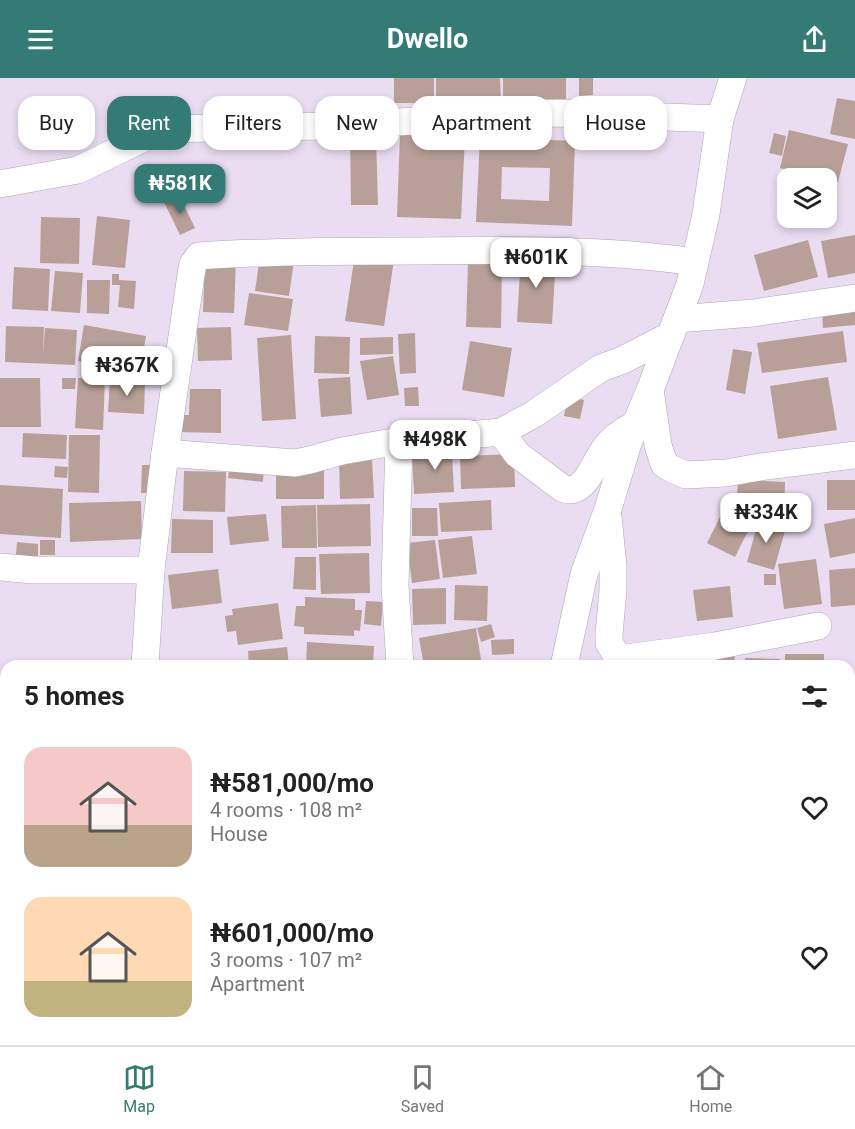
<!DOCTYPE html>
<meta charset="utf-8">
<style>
:root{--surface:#fff;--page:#f2f2f2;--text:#222;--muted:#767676;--line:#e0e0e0;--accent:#347b75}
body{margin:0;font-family:Roboto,sans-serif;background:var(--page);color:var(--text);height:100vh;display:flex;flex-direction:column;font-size:22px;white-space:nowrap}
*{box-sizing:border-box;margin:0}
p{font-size:20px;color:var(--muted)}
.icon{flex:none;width:33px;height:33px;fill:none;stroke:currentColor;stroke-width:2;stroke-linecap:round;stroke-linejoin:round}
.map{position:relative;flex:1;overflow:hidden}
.drawer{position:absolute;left:0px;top:582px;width:855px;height:386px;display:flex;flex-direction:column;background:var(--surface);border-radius:18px 18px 0 0;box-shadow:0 3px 9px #0003}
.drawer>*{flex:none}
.guide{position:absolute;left:18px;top:18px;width:819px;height:54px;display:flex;gap:12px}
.controls{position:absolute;left:777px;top:90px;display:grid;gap:12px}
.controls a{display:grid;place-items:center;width:60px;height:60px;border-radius:12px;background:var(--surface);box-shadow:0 3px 9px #0003;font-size:30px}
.price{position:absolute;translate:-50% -51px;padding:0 14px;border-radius:12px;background:#fff;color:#222;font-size:20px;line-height:39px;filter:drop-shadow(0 2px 3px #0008)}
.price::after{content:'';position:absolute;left:50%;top:36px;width:18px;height:14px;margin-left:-9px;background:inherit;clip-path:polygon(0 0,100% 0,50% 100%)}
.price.active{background:var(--accent);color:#fff}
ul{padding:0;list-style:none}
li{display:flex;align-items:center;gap:18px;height:150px;padding:0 24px}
li span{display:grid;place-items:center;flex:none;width:168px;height:120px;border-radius:18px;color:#555}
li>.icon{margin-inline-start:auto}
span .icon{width:72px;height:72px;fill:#fffc;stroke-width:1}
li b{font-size:26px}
h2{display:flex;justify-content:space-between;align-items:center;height:72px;padding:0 24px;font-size:26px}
.tag{padding:0 21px;border-radius:18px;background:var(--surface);box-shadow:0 3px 9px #0003;font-size:21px;line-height:54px}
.tag.active{background:var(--accent);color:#fff}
header{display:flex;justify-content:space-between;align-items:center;height:78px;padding:0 24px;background:var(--accent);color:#fff;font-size:27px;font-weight:700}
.menu{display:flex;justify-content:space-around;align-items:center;height:84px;border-top:2px solid var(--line);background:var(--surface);font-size:16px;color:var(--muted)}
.menu a{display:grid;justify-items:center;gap:3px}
.menu .active{color:var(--accent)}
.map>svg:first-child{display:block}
.building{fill:#b8a098;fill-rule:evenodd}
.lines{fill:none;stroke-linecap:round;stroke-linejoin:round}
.minor-casing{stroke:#b1a5b8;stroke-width:28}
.minor{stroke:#fff;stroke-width:27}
</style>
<header><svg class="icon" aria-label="menu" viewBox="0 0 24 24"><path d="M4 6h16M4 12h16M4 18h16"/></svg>Dwello<svg class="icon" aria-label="share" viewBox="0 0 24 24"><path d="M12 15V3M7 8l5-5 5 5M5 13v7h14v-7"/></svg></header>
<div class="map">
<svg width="855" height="967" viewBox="0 0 855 967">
<rect width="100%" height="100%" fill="#eaddf1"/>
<g class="building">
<rect x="394" y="0" width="40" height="25"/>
<polygon points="436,0 500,0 501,24 436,25"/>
<rect x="503" y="0" width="63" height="21"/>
<polygon points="579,0 593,0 593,17 579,18"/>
<polygon points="837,20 855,23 855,61 830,56"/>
<polygon points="789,52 848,66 838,104 780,90"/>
<polygon points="774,55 786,58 782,78 769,75"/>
<polygon points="400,56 465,59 461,141 397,139"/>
<polygon points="376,59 378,127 351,127 350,60"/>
<path d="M480,59L575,63L572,148L476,144ZM502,89L550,90L549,123L501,121Z"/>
<polygon points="179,117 195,150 180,157 164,124"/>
<polygon points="97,138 130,142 125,190 92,187"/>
<polygon points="41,139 80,140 79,186 40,185"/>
<polygon points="855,157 855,195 828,200 821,163"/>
<polygon points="808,162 818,199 764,213 754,177"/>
<polygon points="355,176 394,182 384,248 345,243"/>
<polygon points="521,177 556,179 552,246 517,244"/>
<polygon points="260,178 294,183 289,218 255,213"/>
<polygon points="205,179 236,180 234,235 203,234"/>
<polygon points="468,185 502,186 501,250 466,249"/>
<polygon points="14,189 50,191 48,233 12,231"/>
<polygon points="55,193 83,195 80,235 51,233"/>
<polygon points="112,196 119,196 119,202 136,203 134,231 118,229 120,207 112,207"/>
<polygon points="87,202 110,202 109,236 87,235"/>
<polygon points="249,215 293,221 288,253 244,247"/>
<polygon points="855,229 855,247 823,250 822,232"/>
<polygon points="84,247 146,258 140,294 78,283"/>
<polygon points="6,248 44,249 43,278 45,250 77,252 75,287 5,284"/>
<polygon points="231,249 232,282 198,283 197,250"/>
<polygon points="843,253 847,284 762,295 757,265"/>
<polygon points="415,255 416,295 400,296 398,256"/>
<polygon points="291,257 296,341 262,343 257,260"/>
<polygon points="315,258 350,259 349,296 314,295"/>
<polygon points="393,259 393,276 360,277 360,260"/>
<polygon points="470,263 512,270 504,319 462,312"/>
<polygon points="733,271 752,274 745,316 726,312"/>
<polygon points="393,278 399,317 367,322 360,283"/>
<polygon points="350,299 352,336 321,339 318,301"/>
<polygon points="828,299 837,352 778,361 770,308"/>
<polygon points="0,300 40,300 41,349 0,349"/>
<polygon points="62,300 76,300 75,311 62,311"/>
<polygon points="78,300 105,301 103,352 75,350"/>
<polygon points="110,301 145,303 144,336 108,334"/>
<polygon points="418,309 419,328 405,328 404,310"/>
<polygon points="190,311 221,311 221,355 178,354 178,337 189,337"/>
<polygon points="568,318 584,322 580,341 564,338"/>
<polygon points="23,355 67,357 66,381 22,379"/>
<polygon points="69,357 100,357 99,415 68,414"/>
<polygon points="446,362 458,362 458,376 452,376 454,414 414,416 412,378 446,376"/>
<polygon points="514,376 515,409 461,411 460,378"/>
<polygon points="372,379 374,420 340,421 339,380"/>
<polygon points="230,383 264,387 263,404 228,400"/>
<polygon points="142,387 156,387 156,415 141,415"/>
<polygon points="55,388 68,389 67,400 54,399"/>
<rect x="276" y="392" width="48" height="29"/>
<polygon points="184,393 226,394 225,434 183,433"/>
<polygon points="738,402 785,404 784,437 736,435"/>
<rect x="827" y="402" width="28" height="30"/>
<polygon points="0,407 63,411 61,460 0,456"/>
<polygon points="491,422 492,452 441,454 439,425"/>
<polygon points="141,423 142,461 70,464 69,425"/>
<polygon points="370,426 371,468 318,469 317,427"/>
<polygon points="316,427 317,470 282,470 281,428"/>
<polygon points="412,430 437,430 438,458 412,458"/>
<polygon points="724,431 752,445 735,479 707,465"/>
<polygon points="266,436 269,463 230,467 227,439"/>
<polygon points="855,440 855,475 830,480 824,446"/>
<polygon points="172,441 213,442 213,475 171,475"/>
<polygon points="759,441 786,449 774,492 747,484"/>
<polygon points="472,458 477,496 443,500 438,462"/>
<rect x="40" y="462" width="15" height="15"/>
<polygon points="435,462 440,501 412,505 407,465"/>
<polygon points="17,464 38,466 38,479 16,477"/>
<polygon points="369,475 370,515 321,516 319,476"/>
<polygon points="295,479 316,479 316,512 293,511"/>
<polygon points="816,481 822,526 784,531 778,486"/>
<polygon points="855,490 855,527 831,529 829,492"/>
<polygon points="218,491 222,525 172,531 168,497"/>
<rect x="764" y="496" width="12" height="11"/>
<polygon points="455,507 488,508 487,543 454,542"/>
<polygon points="730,508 733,539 697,543 693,512"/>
<polygon points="446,510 446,546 413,547 412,511"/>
<polygon points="305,519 355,521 355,532 362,532 360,553 354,552 354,558 304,556 304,549 294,548 296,528 305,528"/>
<polygon points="366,523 383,524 381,548 364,546"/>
<polygon points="278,525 283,561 238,567 236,553 227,554 225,538 233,537 232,531"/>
<polygon points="491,546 495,559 481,564 477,550"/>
<polygon points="476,550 482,588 424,588 419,560"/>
<polygon points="514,561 514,576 492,577 491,562"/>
<polygon points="307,564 374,568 373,588 306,588"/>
<polygon points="287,569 289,588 249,588 248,573"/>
<polygon points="718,574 735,575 734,588 717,588"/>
<rect x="785" y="576" width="39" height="12"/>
<polygon points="745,580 780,581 779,588 745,588"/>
<polygon points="855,648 855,680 849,682 849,650"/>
<polygon points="855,790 855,829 849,817 849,793"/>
<polygon points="855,885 855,916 849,917 849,886"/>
<polygon points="855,922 855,945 849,946 849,924"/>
<polygon points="209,962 263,962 264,967 210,967"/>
<polygon points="267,962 300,962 301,967 268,967"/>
<polygon points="357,962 393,962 392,967 356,967"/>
</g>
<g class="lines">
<g class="minor-casing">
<g id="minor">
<polyline points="0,106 78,92 162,51 326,48 558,35 720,41"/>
<polyline points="677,241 753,235 855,220"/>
<polyline points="650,312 658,367 664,386 672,391 686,397 726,395 760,389 855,377"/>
<path d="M501,354L517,376L562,410C585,420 594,384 605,370C613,359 624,353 635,346"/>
<polyline points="399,363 395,507 400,588"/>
<polyline points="165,375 295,385 310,382 342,373 399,363 501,354 534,336 601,290 623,282 671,257"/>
<polyline points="608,438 613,488 613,512 609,556 609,565 619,581"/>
<polyline points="0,489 34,492 151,492"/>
<path d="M145,588L151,492L165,375L191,197L193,186L199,178C273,173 348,173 422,173C513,172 605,171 695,184"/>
<polyline points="564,588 584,496 608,431 628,365 650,312 690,206 706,136 720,41 733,0"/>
<polyline points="614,588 619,581 715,568 818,548"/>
<polyline points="849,875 855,875"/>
<polyline points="849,955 855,954"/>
<polyline points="554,967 555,962"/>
<polyline points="777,967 810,962"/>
</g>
</g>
<use href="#minor" class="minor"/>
</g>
</svg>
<div class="controls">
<a><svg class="icon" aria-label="layers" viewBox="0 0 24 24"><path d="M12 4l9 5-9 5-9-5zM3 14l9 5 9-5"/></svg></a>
</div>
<b class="price active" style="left:180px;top:137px">₦581K</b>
<b class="price" style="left:536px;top:211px">₦601K</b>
<b class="price" style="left:127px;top:319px">₦367K</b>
<b class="price" style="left:435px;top:393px">₦498K</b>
<b class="price" style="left:766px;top:466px">₦334K</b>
<div class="guide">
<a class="tag">Buy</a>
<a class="tag active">Rent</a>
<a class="tag">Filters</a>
<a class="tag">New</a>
<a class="tag">Apartment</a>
<a class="tag">House</a>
</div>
<section class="drawer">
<h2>5 homes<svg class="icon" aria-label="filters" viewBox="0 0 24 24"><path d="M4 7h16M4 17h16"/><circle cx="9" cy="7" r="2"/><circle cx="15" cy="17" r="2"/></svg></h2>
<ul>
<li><span style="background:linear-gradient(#f6c9c9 65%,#b9a48a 0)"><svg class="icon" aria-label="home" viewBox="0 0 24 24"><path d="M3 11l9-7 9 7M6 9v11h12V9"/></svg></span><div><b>₦581,000/mo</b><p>4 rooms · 108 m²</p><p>House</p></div><svg class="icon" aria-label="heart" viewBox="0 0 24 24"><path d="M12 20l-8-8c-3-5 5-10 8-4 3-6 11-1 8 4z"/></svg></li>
<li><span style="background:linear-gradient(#ffd9b3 70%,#c2b280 0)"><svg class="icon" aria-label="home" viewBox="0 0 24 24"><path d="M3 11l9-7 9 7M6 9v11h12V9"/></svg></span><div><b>₦601,000/mo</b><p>3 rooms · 107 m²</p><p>Apartment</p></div><svg class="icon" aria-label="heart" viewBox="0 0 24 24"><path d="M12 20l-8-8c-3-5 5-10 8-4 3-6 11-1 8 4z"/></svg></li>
</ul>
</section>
</div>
<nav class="menu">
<a class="active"><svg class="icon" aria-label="map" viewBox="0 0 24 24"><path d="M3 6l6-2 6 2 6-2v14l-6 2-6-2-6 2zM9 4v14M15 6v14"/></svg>Map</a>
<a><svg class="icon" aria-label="saved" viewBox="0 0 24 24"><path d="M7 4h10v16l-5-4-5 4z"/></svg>Saved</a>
<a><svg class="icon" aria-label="home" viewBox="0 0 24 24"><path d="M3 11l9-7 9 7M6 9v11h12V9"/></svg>Home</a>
</nav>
